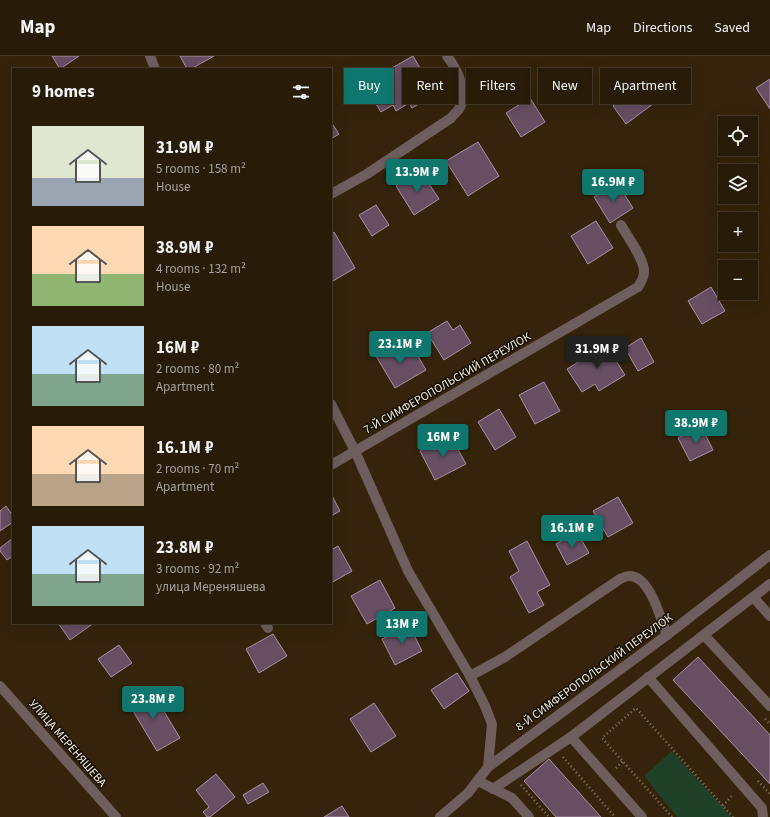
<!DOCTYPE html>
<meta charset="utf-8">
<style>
:root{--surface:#281b08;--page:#342816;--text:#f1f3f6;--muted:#a5a19c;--line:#443929;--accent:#0f766e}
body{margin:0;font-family:"Source Sans 3",sans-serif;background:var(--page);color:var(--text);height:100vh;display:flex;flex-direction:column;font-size:15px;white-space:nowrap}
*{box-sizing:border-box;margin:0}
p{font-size:13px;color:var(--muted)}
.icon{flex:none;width:22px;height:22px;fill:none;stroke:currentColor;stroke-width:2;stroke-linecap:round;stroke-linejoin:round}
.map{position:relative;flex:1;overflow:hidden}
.details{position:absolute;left:12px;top:12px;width:320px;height:556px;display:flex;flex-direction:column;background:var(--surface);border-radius:0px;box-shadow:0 4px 16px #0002,0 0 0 1px var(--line)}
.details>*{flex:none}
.guide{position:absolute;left:344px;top:12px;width:366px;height:36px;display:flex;gap:8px}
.controls{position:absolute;left:718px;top:60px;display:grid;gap:8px}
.controls a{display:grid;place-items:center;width:40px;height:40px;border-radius:0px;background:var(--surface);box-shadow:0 4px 16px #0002,0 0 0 1px var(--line);font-size:20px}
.price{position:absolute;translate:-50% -34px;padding:0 9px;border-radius:4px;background:var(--accent);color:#fff;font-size:13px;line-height:26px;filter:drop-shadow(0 1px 2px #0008)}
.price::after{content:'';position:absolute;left:50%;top:24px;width:12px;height:9px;margin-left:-6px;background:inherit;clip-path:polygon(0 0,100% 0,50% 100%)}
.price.on{background:#222;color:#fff}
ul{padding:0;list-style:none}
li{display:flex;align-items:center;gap:12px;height:100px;padding:0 20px}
li span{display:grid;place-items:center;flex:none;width:112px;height:80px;border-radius:0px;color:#555}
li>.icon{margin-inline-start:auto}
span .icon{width:48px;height:48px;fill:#fffc;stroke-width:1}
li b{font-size:17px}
h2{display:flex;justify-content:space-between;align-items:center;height:48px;padding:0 20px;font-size:17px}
.chip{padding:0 14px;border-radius:0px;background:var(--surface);box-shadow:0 4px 16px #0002,0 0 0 1px var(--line);font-size:14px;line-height:36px}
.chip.on{background:var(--accent);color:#fff}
header{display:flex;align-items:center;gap:24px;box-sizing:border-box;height:56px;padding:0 20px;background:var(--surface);border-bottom:1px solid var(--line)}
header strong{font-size:19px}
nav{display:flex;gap:22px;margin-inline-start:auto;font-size:14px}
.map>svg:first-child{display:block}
.green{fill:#1f4127}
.building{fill:#674e63;stroke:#ac90a7}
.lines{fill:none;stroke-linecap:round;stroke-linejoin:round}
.path{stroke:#897a66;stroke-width:2.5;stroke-dasharray:1 3;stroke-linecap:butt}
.service{stroke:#6e5e5e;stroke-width:10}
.minor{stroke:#6e5e5e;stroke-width:10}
.labels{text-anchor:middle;stroke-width:3;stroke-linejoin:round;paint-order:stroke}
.street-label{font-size:12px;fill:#f8ecde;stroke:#160f05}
</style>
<header>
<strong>Map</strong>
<nav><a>Map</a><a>Directions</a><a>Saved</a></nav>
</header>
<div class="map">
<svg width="770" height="761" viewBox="0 0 770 761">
<rect width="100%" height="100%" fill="#35240b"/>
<polygon class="green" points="672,695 728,757 731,761 677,761 644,720"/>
<g class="building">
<polygon points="52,0 79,0 60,13"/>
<polygon points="180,0 214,0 191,13 187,13"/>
<polygon points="413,0 435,38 412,52 409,47 396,55 393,49 381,56 364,28"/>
<polygon points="651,21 665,39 626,68 613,50"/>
<polygon points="770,23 770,53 756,32"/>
<polygon points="530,42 545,66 521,81 506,57"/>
<polygon points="331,66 339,78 331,83"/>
<polygon points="478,86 499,120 468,140 446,105"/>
<polygon points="420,114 439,143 414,159 396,130"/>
<polygon points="617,127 633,152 610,167 594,141"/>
<polygon points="376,149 389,169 372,180 359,159"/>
<polygon points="596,165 613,192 588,208 571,180"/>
<polygon points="334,176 355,212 333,225 331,221 331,178"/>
<polygon points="711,231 725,255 702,268 688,245"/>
<polygon points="447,265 453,274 460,269 471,287 444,304 427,277"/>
<polygon points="641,282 654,306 638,315 625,292"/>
<polygon points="401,286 408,298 415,295 426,314 395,332 376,300"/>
<polygon points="606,289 625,319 599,335 595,328 582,336 567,313"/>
<polygon points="544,326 560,355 535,368 519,339"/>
<polygon points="499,353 516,381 495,394 478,366"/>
<polygon points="701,370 713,394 690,405 678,382"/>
<polygon points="450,379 466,408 435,424 420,395"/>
<polygon points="331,438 340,455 331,460"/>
<polygon points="618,441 633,467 608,481 593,455"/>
<polygon points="6,450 13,460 13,466 0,475 0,455"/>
<polygon points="577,476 589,497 567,509 556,488"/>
<polygon points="13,482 13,500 7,504 0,495 0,492"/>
<polygon points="527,485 550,529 537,536 544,549 529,557 510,521 519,515 509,495"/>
<polygon points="338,490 352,515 331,527 331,494"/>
<polygon points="380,524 395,552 367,568 351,540"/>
<polygon points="58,567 94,567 70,584"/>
<polygon points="409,569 422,595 395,609 382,583"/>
<polygon points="273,578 287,600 259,617 246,593"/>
<polygon points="119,589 132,607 111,621 98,603"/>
<polygon points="698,601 770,679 770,728 673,624"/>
<polygon points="457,617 469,635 444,653 431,634"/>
<polygon points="133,635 139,646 153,637 180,682 157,695 124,640"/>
<polygon points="374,647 396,680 371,696 350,663"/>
<polygon points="549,703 566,722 601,761 556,761 524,725"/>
<polygon points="216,718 235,741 210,761 207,761 203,756 209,751 196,734"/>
<polygon points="263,727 269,736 248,748 243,739"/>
<polygon points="342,750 349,761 324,761"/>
</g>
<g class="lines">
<g class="path">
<polyline points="765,663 770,668"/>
<polyline points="563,701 615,761"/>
<polyline points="616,712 623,705"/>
<polyline points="758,725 770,738"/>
<polyline points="521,729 549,761"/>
<polyline points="723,750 733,738"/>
<polyline points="672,761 602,682 636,652 733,761"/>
</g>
<g class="service">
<path d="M447,0C457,13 469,37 459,53C457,56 453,59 451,62"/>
<path d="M621,169C627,180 645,204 644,216C644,222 641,226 638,231"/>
<polyline points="754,542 770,560"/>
<polyline points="265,567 268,572"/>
<polyline points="704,579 770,650"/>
<path d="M470,620L505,601L620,523C623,522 626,520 629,520C650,519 661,564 667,579"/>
<polyline points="648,621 762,752 763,761"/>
<polyline points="571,681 642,761"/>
<polyline points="478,725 512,742 529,761"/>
<polyline points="493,733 571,681 770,528"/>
</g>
<g class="minor">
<polyline points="150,0 155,13"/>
<polyline points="331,138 367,118 451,62"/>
<polyline points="331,348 355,395 408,515 470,620 485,650 492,668 488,711"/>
<polyline points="331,409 638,231"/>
<polyline points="0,630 116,761"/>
<polyline points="440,761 468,737 488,711 667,579 770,499"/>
</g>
</g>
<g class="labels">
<g class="street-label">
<text transform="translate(447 327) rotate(-30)" y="4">7-Й СИМФЕРОПОЛЬСКИЙ ПЕРЕУЛОК</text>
<text transform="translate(594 616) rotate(-36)" y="4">8-Й СИМФЕРОПОЛЬСКИЙ ПЕРЕУЛОК</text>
<text transform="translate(68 687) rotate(49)" y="4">УЛИЦА МЕРЕНЯШЕВА</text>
</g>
</g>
</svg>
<div class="controls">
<a><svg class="icon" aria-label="locate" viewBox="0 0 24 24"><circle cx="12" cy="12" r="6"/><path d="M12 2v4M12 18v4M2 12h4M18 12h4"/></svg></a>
<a><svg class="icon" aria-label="layers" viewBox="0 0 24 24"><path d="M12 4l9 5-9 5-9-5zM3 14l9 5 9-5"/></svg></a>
<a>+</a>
<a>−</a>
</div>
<b class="price" style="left:417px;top:137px">13.9M ₽</b>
<b class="price" style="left:613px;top:147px">16.9M ₽</b>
<b class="price" style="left:400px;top:309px">23.1M ₽</b>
<b class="price on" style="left:597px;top:314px">31.9M ₽</b>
<b class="price" style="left:696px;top:388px">38.9M ₽</b>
<b class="price" style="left:443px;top:402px">16M ₽</b>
<b class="price" style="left:572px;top:493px">16.1M ₽</b>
<b class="price" style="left:402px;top:589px">13M ₽</b>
<b class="price" style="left:153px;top:664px">23.8M ₽</b>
<div class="guide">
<a class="chip on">Buy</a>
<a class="chip">Rent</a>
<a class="chip">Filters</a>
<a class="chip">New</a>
<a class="chip">Apartment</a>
</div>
<section class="details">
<h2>9 homes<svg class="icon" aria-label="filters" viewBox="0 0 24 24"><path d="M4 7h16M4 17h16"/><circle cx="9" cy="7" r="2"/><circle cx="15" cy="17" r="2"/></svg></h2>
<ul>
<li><span style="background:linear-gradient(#dfe7d0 65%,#9aa5b1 0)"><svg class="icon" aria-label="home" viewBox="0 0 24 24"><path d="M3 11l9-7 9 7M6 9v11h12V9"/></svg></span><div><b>31.9M ₽</b><p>5 rooms · 158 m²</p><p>House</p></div></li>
<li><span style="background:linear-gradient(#ffd9b3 60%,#8fb573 0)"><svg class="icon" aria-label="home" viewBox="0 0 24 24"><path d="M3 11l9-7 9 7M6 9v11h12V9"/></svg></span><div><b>38.9M ₽</b><p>4 rooms · 132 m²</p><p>House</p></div></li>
<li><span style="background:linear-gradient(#bfe0f5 60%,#7fa58c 0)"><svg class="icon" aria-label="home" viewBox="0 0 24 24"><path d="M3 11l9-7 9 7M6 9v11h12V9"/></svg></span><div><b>16M ₽</b><p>2 rooms · 80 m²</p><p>Apartment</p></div></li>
<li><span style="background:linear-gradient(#ffd9b3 60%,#b9a48a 0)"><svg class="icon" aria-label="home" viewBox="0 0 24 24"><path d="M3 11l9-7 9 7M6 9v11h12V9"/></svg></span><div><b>16.1M ₽</b><p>2 rooms · 70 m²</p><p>Apartment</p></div></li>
<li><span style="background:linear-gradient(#bfe0f5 60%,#7fa58c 0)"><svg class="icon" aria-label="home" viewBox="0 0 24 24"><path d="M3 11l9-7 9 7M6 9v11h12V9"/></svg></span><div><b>23.8M ₽</b><p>3 rooms · 92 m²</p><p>улица Мереняшева</p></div></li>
</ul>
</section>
</div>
